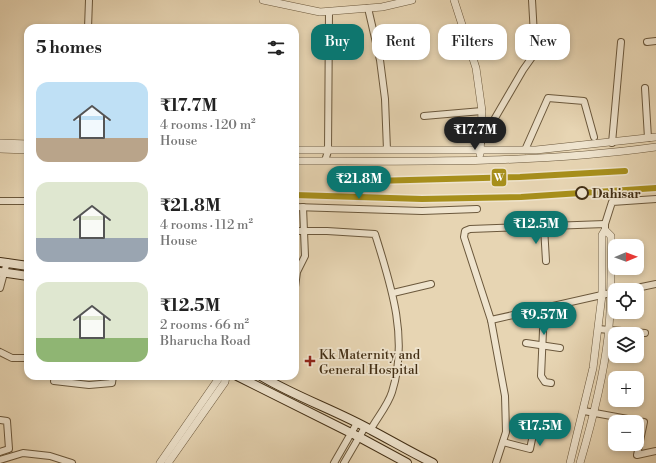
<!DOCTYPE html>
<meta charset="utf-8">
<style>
:root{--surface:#fff;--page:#f6f6f6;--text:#222;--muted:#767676;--accent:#0f766e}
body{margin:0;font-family:"Libre Bodoni",serif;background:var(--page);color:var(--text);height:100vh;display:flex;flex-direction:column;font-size:15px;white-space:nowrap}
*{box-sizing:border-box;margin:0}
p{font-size:13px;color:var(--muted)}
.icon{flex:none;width:22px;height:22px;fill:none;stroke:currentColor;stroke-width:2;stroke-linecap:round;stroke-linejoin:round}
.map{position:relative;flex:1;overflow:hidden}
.side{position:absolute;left:24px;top:24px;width:275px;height:356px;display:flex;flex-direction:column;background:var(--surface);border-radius:12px;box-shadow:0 2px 6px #0003}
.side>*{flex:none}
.banner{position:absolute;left:311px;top:24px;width:285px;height:36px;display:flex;gap:8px}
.needle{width:26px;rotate:89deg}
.fabs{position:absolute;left:608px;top:239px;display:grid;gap:8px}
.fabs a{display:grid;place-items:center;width:36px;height:36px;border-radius:8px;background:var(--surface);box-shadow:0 2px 6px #0003;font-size:20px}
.price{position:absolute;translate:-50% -34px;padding:0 9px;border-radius:14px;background:var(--accent);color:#fff;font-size:13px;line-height:26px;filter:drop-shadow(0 1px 2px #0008)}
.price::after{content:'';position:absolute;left:50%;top:24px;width:12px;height:9px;margin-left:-6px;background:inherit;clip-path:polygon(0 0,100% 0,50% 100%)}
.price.current{background:#222;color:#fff}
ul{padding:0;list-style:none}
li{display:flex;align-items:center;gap:12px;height:100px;padding:0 12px}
li span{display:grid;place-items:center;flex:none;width:112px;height:80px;border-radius:12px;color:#555}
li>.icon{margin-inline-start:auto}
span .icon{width:48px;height:48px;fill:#fffc;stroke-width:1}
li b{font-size:17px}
h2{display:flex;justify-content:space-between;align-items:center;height:48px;padding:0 12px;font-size:17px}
.pill{padding:0 14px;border-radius:12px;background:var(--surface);box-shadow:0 2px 6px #0003;font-size:14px;line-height:36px}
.pill.current{background:var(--accent);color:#fff}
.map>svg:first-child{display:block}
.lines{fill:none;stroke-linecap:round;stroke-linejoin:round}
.minor-casing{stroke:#6b583c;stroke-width:8}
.tertiary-casing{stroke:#6b583c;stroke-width:8}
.secondary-casing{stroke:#422e14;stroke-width:10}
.minor{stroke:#efe4ce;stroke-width:6}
.tertiary{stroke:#efe4ce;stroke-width:7}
.secondary{stroke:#efe4ce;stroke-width:8}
.rail-1-casing{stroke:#efe4ce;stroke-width:9}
.rail-1{stroke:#a78f1b;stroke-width:6}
.stop-dot{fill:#efe4ce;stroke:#422e14;stroke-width:2}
.poi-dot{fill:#8f2418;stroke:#efe4ce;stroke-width:1.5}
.labels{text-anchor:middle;stroke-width:3.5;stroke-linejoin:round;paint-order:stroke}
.stop-label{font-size:13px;font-weight:bold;fill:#422e14;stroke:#efe4ce;text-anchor:start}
.poi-label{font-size:13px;fill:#422e14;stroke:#efe4ce;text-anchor:start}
.line-badge{stroke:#efe4ce;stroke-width:1.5}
.badge-label{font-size:11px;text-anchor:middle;font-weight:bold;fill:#fff}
</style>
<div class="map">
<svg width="656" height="463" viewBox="0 0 656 463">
<rect width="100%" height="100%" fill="#e7d5b3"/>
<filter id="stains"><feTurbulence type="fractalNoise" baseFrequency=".005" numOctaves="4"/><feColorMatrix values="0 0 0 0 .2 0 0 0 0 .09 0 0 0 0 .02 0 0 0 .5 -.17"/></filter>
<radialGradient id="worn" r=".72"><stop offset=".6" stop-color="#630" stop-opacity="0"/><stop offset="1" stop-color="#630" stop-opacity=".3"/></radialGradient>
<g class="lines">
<g class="minor-casing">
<g id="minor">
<polyline points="368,8 380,60 385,99 387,150"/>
<polyline points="88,28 89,0"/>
<polyline points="647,42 656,41"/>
<polyline points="645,88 648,138"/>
<polyline points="424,116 482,111"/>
<polyline points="481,142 523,70 535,53 532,0"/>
<polyline points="612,143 621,42"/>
<polyline points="525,150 548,98 584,101 594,137"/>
<polyline points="325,161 328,151 329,12"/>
<polyline points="0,201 28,201"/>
<polyline points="295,207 422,211 477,209"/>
<polyline points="605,224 612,202 656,199"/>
<polyline points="544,227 546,261"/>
<path d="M295,231H327L375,234C391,285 409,339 392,392C388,405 377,418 371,429"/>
<polyline points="295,287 297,272 305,256 303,207"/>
<polyline points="0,288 7,262"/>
<polyline points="627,290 656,284"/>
<polyline points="393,293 431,284"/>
<polyline points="544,308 541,376 545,382 551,383"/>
<polyline points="547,311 565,309"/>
<polyline points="491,320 615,292"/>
<polyline points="598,329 645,333"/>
<polyline points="526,343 560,348"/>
<polyline points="0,352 12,358 28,358"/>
<polyline points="54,381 89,385 112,383 113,376"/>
<polyline points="584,411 644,422 637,455 656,451"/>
<polyline points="0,420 7,421 9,449 0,452"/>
<polyline points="503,442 530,449 535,425 534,421 527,419"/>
<polyline points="0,460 23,453 50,456 72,463"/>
<polyline points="334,463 357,423"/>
<polyline points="344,463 365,427"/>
<polyline points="496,463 506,432 505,396 491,320 464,237 465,231 470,229 605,224 605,230"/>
</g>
</g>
<g class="tertiary-casing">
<g id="tertiary">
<polyline points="263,0 320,12 382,7 412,0"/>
<polyline points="454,0 476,68 482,111 480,154"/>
<polyline points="0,143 28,144"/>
<polyline points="0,149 28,150"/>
<polyline points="295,150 536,150 656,137"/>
<path d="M295,161C416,161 536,164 656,147"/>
<polyline points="160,463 219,378 223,376"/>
<polyline points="168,463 225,382 226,376"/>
<path d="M570,463L593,368L602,295V235L605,230L611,236C611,269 612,303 608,337C603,380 592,422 580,463"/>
</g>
</g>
<g class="secondary-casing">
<g id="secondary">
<polyline points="0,262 28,266"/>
<polyline points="0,272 28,276"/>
<polyline points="237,376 359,437 407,463"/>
<path d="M261,376C296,397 335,410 371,430C392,441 412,453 433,463"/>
</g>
</g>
<use href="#minor" class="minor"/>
<use href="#tertiary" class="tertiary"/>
<use href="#secondary" class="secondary"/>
<g class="rail-1-casing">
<g id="rail-1">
<polyline points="373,181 520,177 625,171"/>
<polyline points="295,195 422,199 521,197 656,188"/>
</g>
</g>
<use href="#rail-1" class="rail-1"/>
</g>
<circle class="stop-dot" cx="582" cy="193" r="6"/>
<path class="poi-dot" d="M308 355h4v4h4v4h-4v4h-4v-4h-4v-4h4z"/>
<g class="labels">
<g class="stop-label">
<text x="592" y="198">Dahisar</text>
</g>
<g class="poi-label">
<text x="319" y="359">Kk Maternity and<tspan x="319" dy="15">General Hospital</tspan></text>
</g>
</g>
<rect class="line-badge" x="491" y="168" width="16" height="19" rx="4" fill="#a78f1b"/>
<g class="badge-label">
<text x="499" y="181">W</text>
</g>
<rect width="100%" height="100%" filter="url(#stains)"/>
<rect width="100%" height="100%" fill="url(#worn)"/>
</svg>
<div class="fabs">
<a><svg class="needle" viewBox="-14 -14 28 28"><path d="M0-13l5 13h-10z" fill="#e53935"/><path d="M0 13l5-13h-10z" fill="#767676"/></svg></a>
<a><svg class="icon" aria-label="locate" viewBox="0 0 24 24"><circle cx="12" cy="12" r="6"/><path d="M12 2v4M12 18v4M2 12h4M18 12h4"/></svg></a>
<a><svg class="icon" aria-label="layers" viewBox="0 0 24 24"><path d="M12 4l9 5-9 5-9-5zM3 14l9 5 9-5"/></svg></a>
<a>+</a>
<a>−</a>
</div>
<b class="price current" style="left:475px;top:151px">₹17.7M</b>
<b class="price" style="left:359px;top:200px">₹21.8M</b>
<b class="price" style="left:536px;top:245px">₹12.5M</b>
<b class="price" style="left:544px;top:336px">₹9.57M</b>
<b class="price" style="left:540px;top:447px">₹17.5M</b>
<div class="banner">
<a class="pill current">Buy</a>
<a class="pill">Rent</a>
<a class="pill">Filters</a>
<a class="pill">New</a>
</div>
<section class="side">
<h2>5 homes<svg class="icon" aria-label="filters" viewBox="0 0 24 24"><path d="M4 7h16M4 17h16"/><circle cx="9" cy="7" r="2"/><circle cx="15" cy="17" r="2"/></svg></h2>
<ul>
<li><span style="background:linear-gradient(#bfe0f5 70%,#b9a48a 0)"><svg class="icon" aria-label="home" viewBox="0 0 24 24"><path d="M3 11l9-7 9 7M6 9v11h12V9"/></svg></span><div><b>₹17.7M</b><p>4 rooms · 120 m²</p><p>House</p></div></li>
<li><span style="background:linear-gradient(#dfe7d0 70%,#9aa5b1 0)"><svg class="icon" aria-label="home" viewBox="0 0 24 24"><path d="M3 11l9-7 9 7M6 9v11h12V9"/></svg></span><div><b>₹21.8M</b><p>4 rooms · 112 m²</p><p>House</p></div></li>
<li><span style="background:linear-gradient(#dfe7d0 70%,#8fb573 0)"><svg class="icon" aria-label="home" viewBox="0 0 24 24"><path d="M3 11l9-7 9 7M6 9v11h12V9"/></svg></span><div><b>₹12.5M</b><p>2 rooms · 66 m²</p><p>Bharucha Road</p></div></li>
</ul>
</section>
</div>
